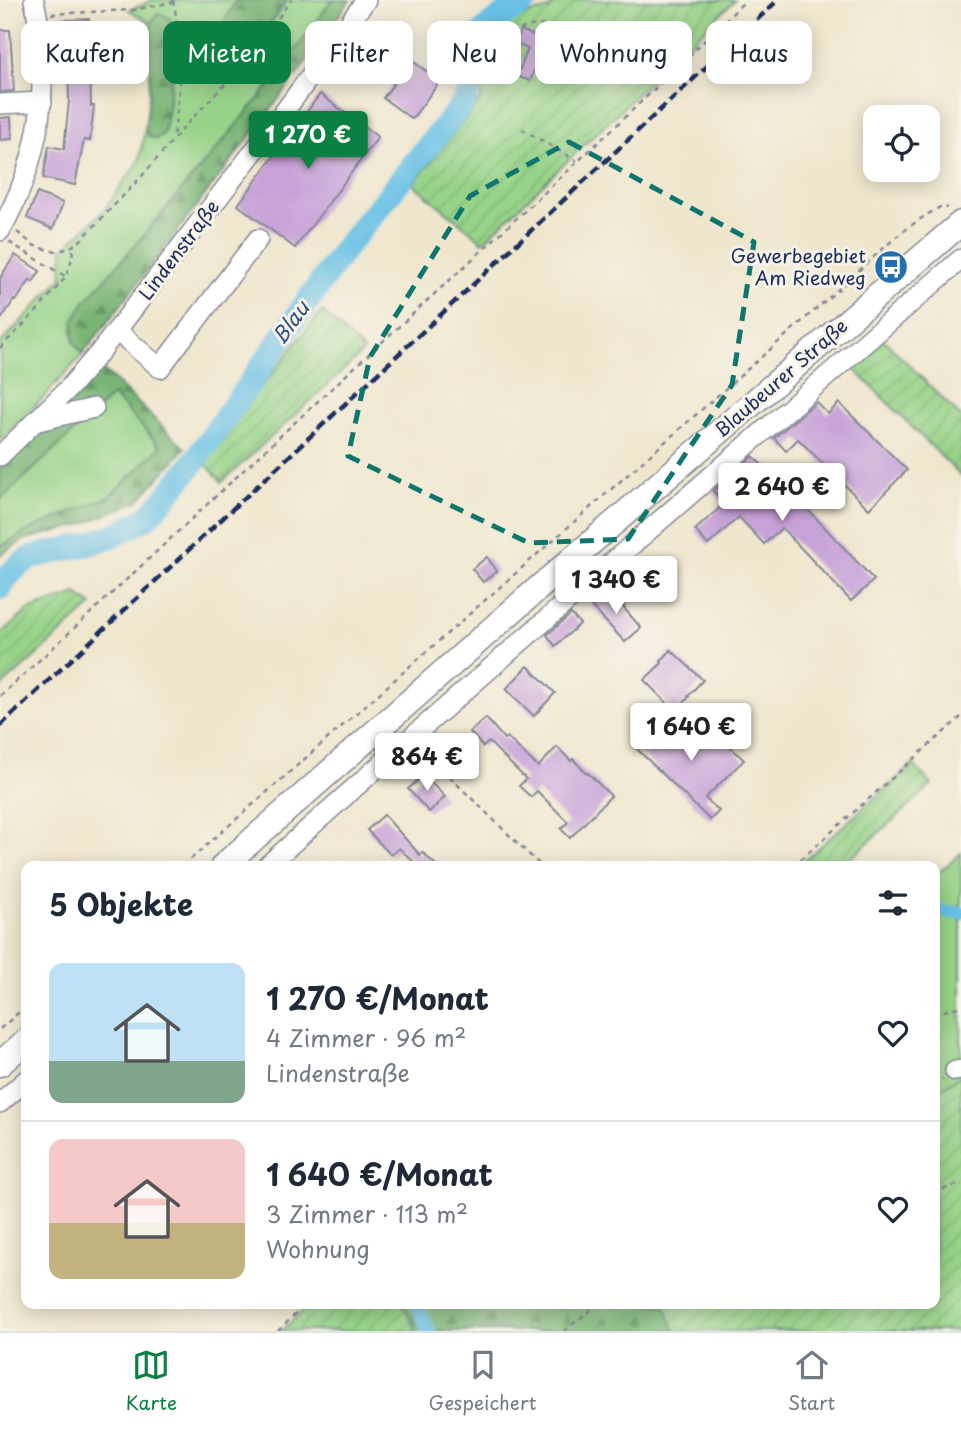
<!DOCTYPE html>
<html lang="de">
<meta charset="utf-8">
<style>
:root{--surface:#fff;--page:#f6f6f7;--text:#1f2937;--muted:#747a83;--line:#e0e1e3;--accent:#0b8043}
body{margin:0;font-family:"Playpen Sans",sans-serif;background:var(--page);color:var(--text);height:100vh;display:flex;flex-direction:column;font-size:26px;white-space:nowrap}
*{box-sizing:border-box;margin:0}
p{font-size:23px;color:var(--muted)}
.icon{flex:none;width:38px;height:38px;fill:none;stroke:currentColor;stroke-width:2;stroke-linecap:round;stroke-linejoin:round}
.map{position:relative;flex:1;overflow:hidden}
.details{position:absolute;left:21px;top:861px;width:919px;height:448px;display:flex;flex-direction:column;background:var(--surface);border-radius:14px;box-shadow:0 4px 18px #0003}
.details>*{flex:none}
.banner{position:absolute;left:21px;top:21px;width:920px;height:63px;display:flex;gap:14px}
.buttons{position:absolute;left:863px;top:105px;display:grid;gap:14px}
.buttons a{display:grid;place-items:center;width:77px;height:77px;border-radius:14px;background:var(--surface);box-shadow:0 4px 18px #0003;font-size:35px}
.price{position:absolute;translate:-50% -60px;padding:0 16px;border-radius:7px;background:#fff;color:#222;font-size:23px;line-height:46px;filter:drop-shadow(0 2px 4px #0008)}
.price::after{content:'';position:absolute;left:50%;top:42px;width:21px;height:16px;margin-left:-10px;background:inherit;clip-path:polygon(0 0,100% 0,50% 100%)}
.price.selected{background:var(--accent);color:#fff}
ul{padding:0;list-style:none}
li{display:flex;align-items:center;gap:21px;height:175px;padding:0 28px}
li+li{border-top:2px solid var(--line)}
li span{display:grid;place-items:center;flex:none;width:196px;height:140px;border-radius:14px;color:#555}
li>.icon{margin-inline-start:auto}
span .icon{width:84px;height:84px;fill:#fffc;stroke-width:1}
li b{font-size:30px}
h2{display:flex;justify-content:space-between;align-items:center;height:84px;padding:0 28px;font-size:30px}
.pill{padding:0 24px;border-radius:14px;background:var(--surface);box-shadow:0 4px 18px #0003;font-size:24px;line-height:63px}
.pill.selected{background:var(--accent);color:#fff}
.dock{display:flex;justify-content:space-around;align-items:center;height:98px;border-top:2px solid var(--line);background:var(--surface);font-size:19px;color:var(--muted)}
.dock a{display:grid;justify-items:center;gap:4px}
.dock .selected{color:var(--accent)}
.map>svg:first-child{display:block}
.grass{fill:#97d388;stroke:#598173;stroke-width:2}
.forest{fill:url(#forest-firs);stroke:#4a7269;stroke-width:2}
.garden{fill:url(#garden-furrows);stroke:#598173;stroke-width:2}
.lines{fill:none;stroke-linecap:round;stroke-linejoin:round}
.canal{stroke:#67c0e5;stroke-width:14}
.river{stroke:#67c0e5;stroke-width:24}
.building{fill:#c7a2d8}
.minor-casing{stroke:#858a96;stroke-width:22}
.major-casing{stroke:#858a96;stroke-width:27}
.path{stroke:#858a96;stroke-width:2.5;stroke-dasharray:5 5;stroke-linecap:butt}
.minor{stroke:#fff;stroke-width:19}
.major{stroke:#fff;stroke-width:24}
.rail{stroke:#1b2f5e;stroke-width:4.5;stroke-dasharray:10 5;stroke-linecap:butt}
.marked{fill:none;stroke:#0f766e;stroke-width:5;stroke-dasharray:14 9;stroke-linejoin:round}
.labels{text-anchor:middle;stroke-width:6;stroke-linejoin:round;paint-order:stroke}
.street-label{font-size:19px;fill:#1b2f5e;stroke:#f7f3e8}
.poi-label{font-size:19px;fill:#1b2f5e;stroke:#f7f3e8;text-anchor:end}
.water-label{font-size:21px;font-style:italic;fill:#2e5380;stroke:#f7f3e8}
</style>
<div class="map">
<svg width="961" height="1331" viewBox="0 0 961 1331">
<defs>
<pattern id="forest-firs" width="22" height="20" patternUnits="userSpaceOnUse" patternTransform="scale(1.75)"><rect width="22" height="20" fill="#79b574"/><path d="M5 1l3.5 6h-7zM16 11l3.5 6h-7z" fill="#629462"/></pattern>
<pattern id="garden-furrows" width="10" height="10" patternUnits="userSpaceOnUse" patternTransform="scale(1.75)"><rect width="10" height="10" fill="#97d388"/><path d="M-1 1l2-2M0 10L10 0M9 11l2-2" fill="none" stroke="#82b578"/></pattern>
</defs>
<rect width="100%" height="100%" fill="#f7f3e8"/>
<filter id="ink" filterUnits="userSpaceOnUse"><feTurbulence type="fractalNoise" baseFrequency=".0143" numOctaves="2"/><feDisplacementMap in="SourceGraphic" scale="14" xChannelSelector="R" yChannelSelector="G"/><feConvolveMatrix kernelMatrix="1 2 1 2 8 2 1 2 1" color-interpolation-filters="sRGB"/></filter>
<filter id="wash" filterUnits="userSpaceOnUse"><feTurbulence type="fractalNoise" baseFrequency=".00686" numOctaves="4" result="noise"/><feDisplacementMap in="SourceGraphic" scale="28" xChannelSelector="R" yChannelSelector="G"/><feGaussianBlur stdDeviation="1.57" result="paint"/><feColorMatrix in="noise" values="0 0 0 0 0 0 0 0 0 0 0 0 0 0 0 0 0 1.4 0 .05"/><feComposite in="paint" operator="in"/></filter>
<g filter="url(#wash)">
<rect width="100%" height="100%" fill="#efe6cd"/>
<g class="grass">
<path d="M150,0H236L219,33L228,55L240,60C251,54 256,48 260,36L257,30L261,25C274,24 280,10 287,0H332L272,83L138,242L84,303C73,320 68,339 83,354L43,398L0,440V344L62,278L63,249L103,211L139,161L145,129C150,139 156,141 164,133L172,78V24L156,15L151,23L129,10L145,4Z"/>
<polygon points="113,395 161,447 109,497 33,528 0,547 0,500"/>
<polygon points="961,853 961,1075 935,1093 935,876"/>
</g>
<g class="forest">
<path d="M236,0H287L269,25C264,26 260,25 257,30L260,36C257,44 252,57 244,60C235,63 218,51 218,42C217,30 231,11 236,0Z"/>
<polygon points="332,0 350,0 287,88 83,354 74,343 73,335 74,320 84,303 138,242 272,83"/>
<path d="M160,14C166,15 170,17 172,23C175,32 173,43 173,51C172,77 169,103 165,129L164,133L156,139L148,136L145,129L149,97L151,23L156,15Z"/>
<polygon points="101,368 185,448 138,501 81,525 26,539 0,555 0,547 33,528 109,497 161,447 113,395 0,500 0,466 74,397"/>
<polygon points="402,1304 664,1304 675,1331 417,1331"/>
</g>
<g class="garden">
<polygon points="557,0 735,0 483,242 413,184 481,99 484,73 481,57 488,45 504,26 520,16 549,9"/>
<polygon points="322,311 364,351 222,482 202,460"/>
<polygon points="879,335 961,417 961,476 848,363"/>
<polygon points="77,594 92,605 0,688 0,635 30,609"/>
<polygon points="913,764 932,785 842,866 798,866"/>
<polygon points="961,1075 961,1331 675,1331 664,1304 934,1304 935,1093"/>
<polygon points="310,1304 402,1304 417,1331 281,1331"/>
</g>
<g class="lines">
<g class="canal">
<polyline points="934,911 961,913"/>
<polyline points="417,1304 429,1331"/>
</g>
<path class="river" d="M0,588L7,577L19,565L32,557L89,544L117,534L145,519L161,503L191,466L346,247L464,102C472,86 469,75 471,59C474,28 505,16 527,0"/>
</g>
<g id="blocks">
<g class="building">
<polygon points="89,19 91,106 94,106 90,141 84,140 75,185 43,178 49,146 64,149 69,101 68,57 63,57 62,20"/>
<polygon points="0,30 10,30 14,91 0,92"/>
<polygon points="521,30 547,41 530,81 517,76 528,49 516,44"/>
<polygon points="411,60 440,81 412,119 383,98"/>
<polygon points="320,94 378,137 295,248 238,205"/>
<polygon points="11,117 12,139 0,140 0,118"/>
<polygon points="37,193 63,203 53,229 27,218"/>
<polygon points="15,255 40,271 33,282 30,280 16,301 14,300 0,321 0,278"/>
<polygon points="816,402 828,414 839,403 907,470 869,509 798,439 786,451 774,438"/>
<polygon points="753,456 764,467 766,465 874,580 851,601 782,528 764,544 739,517 708,545 695,530 725,503 713,491"/>
<polygon points="487,557 497,571 483,582 472,569"/>
<polygon points="607,590 624,606 623,607 641,628 625,642 591,606"/>
<polygon points="571,614 580,624 555,646 547,635"/>
<polygon points="671,650 703,680 688,696 689,697 675,711 644,680 662,663 661,661"/>
<polygon points="528,666 555,693 534,716 506,689"/>
<polygon points="486,718 504,739 507,737 538,767 557,747 571,761 573,759 587,774 588,773 611,796 570,838 561,829 568,822 537,791 531,797 519,786 526,779 489,742 483,747 470,732"/>
<polygon points="669,718 699,747 714,731 744,760 705,798 719,811 710,820 637,749"/>
<polygon points="424,775 445,797 429,812 408,789"/>
<polygon points="384,815 420,855 422,852 437,866 408,866 413,861 399,848 391,855 367,830"/>
</g>
</g>
</g>
<g filter="url(#ink)">
<use href="#blocks" fill-opacity="0" stroke="#858a96" stroke-width="2"/>
<g class="lines">
<g class="minor-casing">
<g id="minor">
<polyline points="0,104 42,102"/>
<path d="M0,231C41,160 52,80 34,0"/>
<polyline points="117,331 160,368 258,239"/>
<polyline points="38,421 94,408"/>
<polyline points="0,456 69,388 100,352 284,112 366,0"/>
<path d="M267,866C495,660 730,462 961,259"/>
<polyline points="955,1071 961,1070"/>
<polyline points="0,1103 26,1080"/>
</g>
</g>
<g class="major-casing">
<g id="major">
<polyline points="223,866 527,598 961,223"/>
<polyline points="0,1064 26,1041"/>
</g>
</g>
<g class="path">
<path d="M173,0C183,45 181,91 173,137"/>
<polyline points="51,14 133,10 173,2"/>
<path d="M503,54C516,25 526,24 556,26L670,75"/>
<polyline points="522,129 577,161"/>
<polyline points="17,232 35,246 53,251 68,249 81,240 142,176 185,126 248,60 291,0"/>
<polyline points="9,242 66,277"/>
<polyline points="0,348 37,311 66,277 72,258 74,245"/>
<path d="M0,696C116,591 230,482 345,376C480,252 616,129 746,0"/>
<polyline points="421,749 541,866"/>
<path d="M183,866L849,280C878,253 906,225 942,206L948,208"/>
<polyline points="793,866 961,717"/>
<polyline points="934,1014 961,1006"/>
<polyline points="0,1029 26,1006"/>
<polyline points="934,1086 943,1079"/>
<polyline points="934,1194 941,1190 961,1184"/>
<polyline points="635,1304 637,1306"/>
<polyline points="278,1331 306,1304"/>
<polyline points="564,1331 599,1304"/>
</g>
<use href="#minor" class="minor"/>
<use href="#major" class="major"/>
<polyline class="rail" points="0,726 778,0"/>
</g>
</g>
<path class="marked" d="M569,142L754,242L732,385L628,539L529,543L348,456L370,357L470,196Z"/>
<defs>
<g id="bus-disc" transform="scale(1.75)"><circle r="9.5" fill="#1f6fb2" stroke="#f7f3e8"/><path d="M-5-6H5V4H4V6H2V4H-2V6H-4V4H-5ZM-3.5-4V0h7V-4ZM-3.5 1.2v1.5H-2V1.2ZM2 1.2v1.5H3.5V1.2Z" fill="#fff"/></g>
</defs>
<g fill-rule="evenodd">
<use href="#bus-disc" x="891" y="267"/>
</g>
<g class="labels">
<g class="street-label">
<text transform="translate(179 250) rotate(-53)" y="7">Lindenstraße</text>
<text transform="translate(781 378) rotate(-41)" y="7">Blaubeurer Straße</text>
</g>
<g class="poi-label">
<text x="866" y="263">Gewerbegebiet<tspan x="866" dy="22">Am Riedweg</tspan></text>
</g>
<g class="water-label">
<text transform="translate(291 323) rotate(-54)" y="7">Blau</text>
</g>
</g>
</svg>
<div class="buttons">
<a><svg class="icon" aria-label="locate" viewBox="0 0 24 24"><circle cx="12" cy="12" r="6"/><path d="M12 2v4M12 18v4M2 12h4M18 12h4"/></svg></a>
</div>
<b class="price selected" style="left:308px;top:171px">1 270 €</b>
<b class="price" style="left:782px;top:523px">2 640 €</b>
<b class="price" style="left:616px;top:616px">1 340 €</b>
<b class="price" style="left:691px;top:763px">1 640 €</b>
<b class="price" style="left:427px;top:793px">864 €</b>
<div class="banner">
<a class="pill">Kaufen</a>
<a class="pill selected">Mieten</a>
<a class="pill">Filter</a>
<a class="pill">Neu</a>
<a class="pill">Wohnung</a>
<a class="pill">Haus</a>
</div>
<section class="details">
<h2>5 Objekte<svg class="icon" aria-label="filters" viewBox="0 0 24 24"><path d="M4 7h16M4 17h16"/><circle cx="9" cy="7" r="2"/><circle cx="15" cy="17" r="2"/></svg></h2>
<ul>
<li><span style="background:linear-gradient(#bfe0f5 70%,#7fa58c 0)"><svg class="icon" aria-label="home" viewBox="0 0 24 24"><path d="M3 11l9-7 9 7M6 9v11h12V9"/></svg></span><div><b>1 270 €/Monat</b><p>4 Zimmer · 96 m²</p><p>Lindenstraße</p></div><svg class="icon" aria-label="heart" viewBox="0 0 24 24"><path d="M12 20l-8-8c-3-5 5-10 8-4 3-6 11-1 8 4z"/></svg></li>
<li><span style="background:linear-gradient(#f6c9c9 60%,#c2b280 0)"><svg class="icon" aria-label="home" viewBox="0 0 24 24"><path d="M3 11l9-7 9 7M6 9v11h12V9"/></svg></span><div><b>1 640 €/Monat</b><p>3 Zimmer · 113 m²</p><p>Wohnung</p></div><svg class="icon" aria-label="heart" viewBox="0 0 24 24"><path d="M12 20l-8-8c-3-5 5-10 8-4 3-6 11-1 8 4z"/></svg></li>
</ul>
</section>
</div>
<nav class="dock">
<a class="selected"><svg class="icon" aria-label="map" viewBox="0 0 24 24"><path d="M3 6l6-2 6 2 6-2v14l-6 2-6-2-6 2zM9 4v14M15 6v14"/></svg>Karte</a>
<a><svg class="icon" aria-label="saved" viewBox="0 0 24 24"><path d="M7 4h10v16l-5-4-5 4z"/></svg>Gespeichert</a>
<a><svg class="icon" aria-label="home" viewBox="0 0 24 24"><path d="M3 11l9-7 9 7M6 9v11h12V9"/></svg>Start</a>
</nav>
